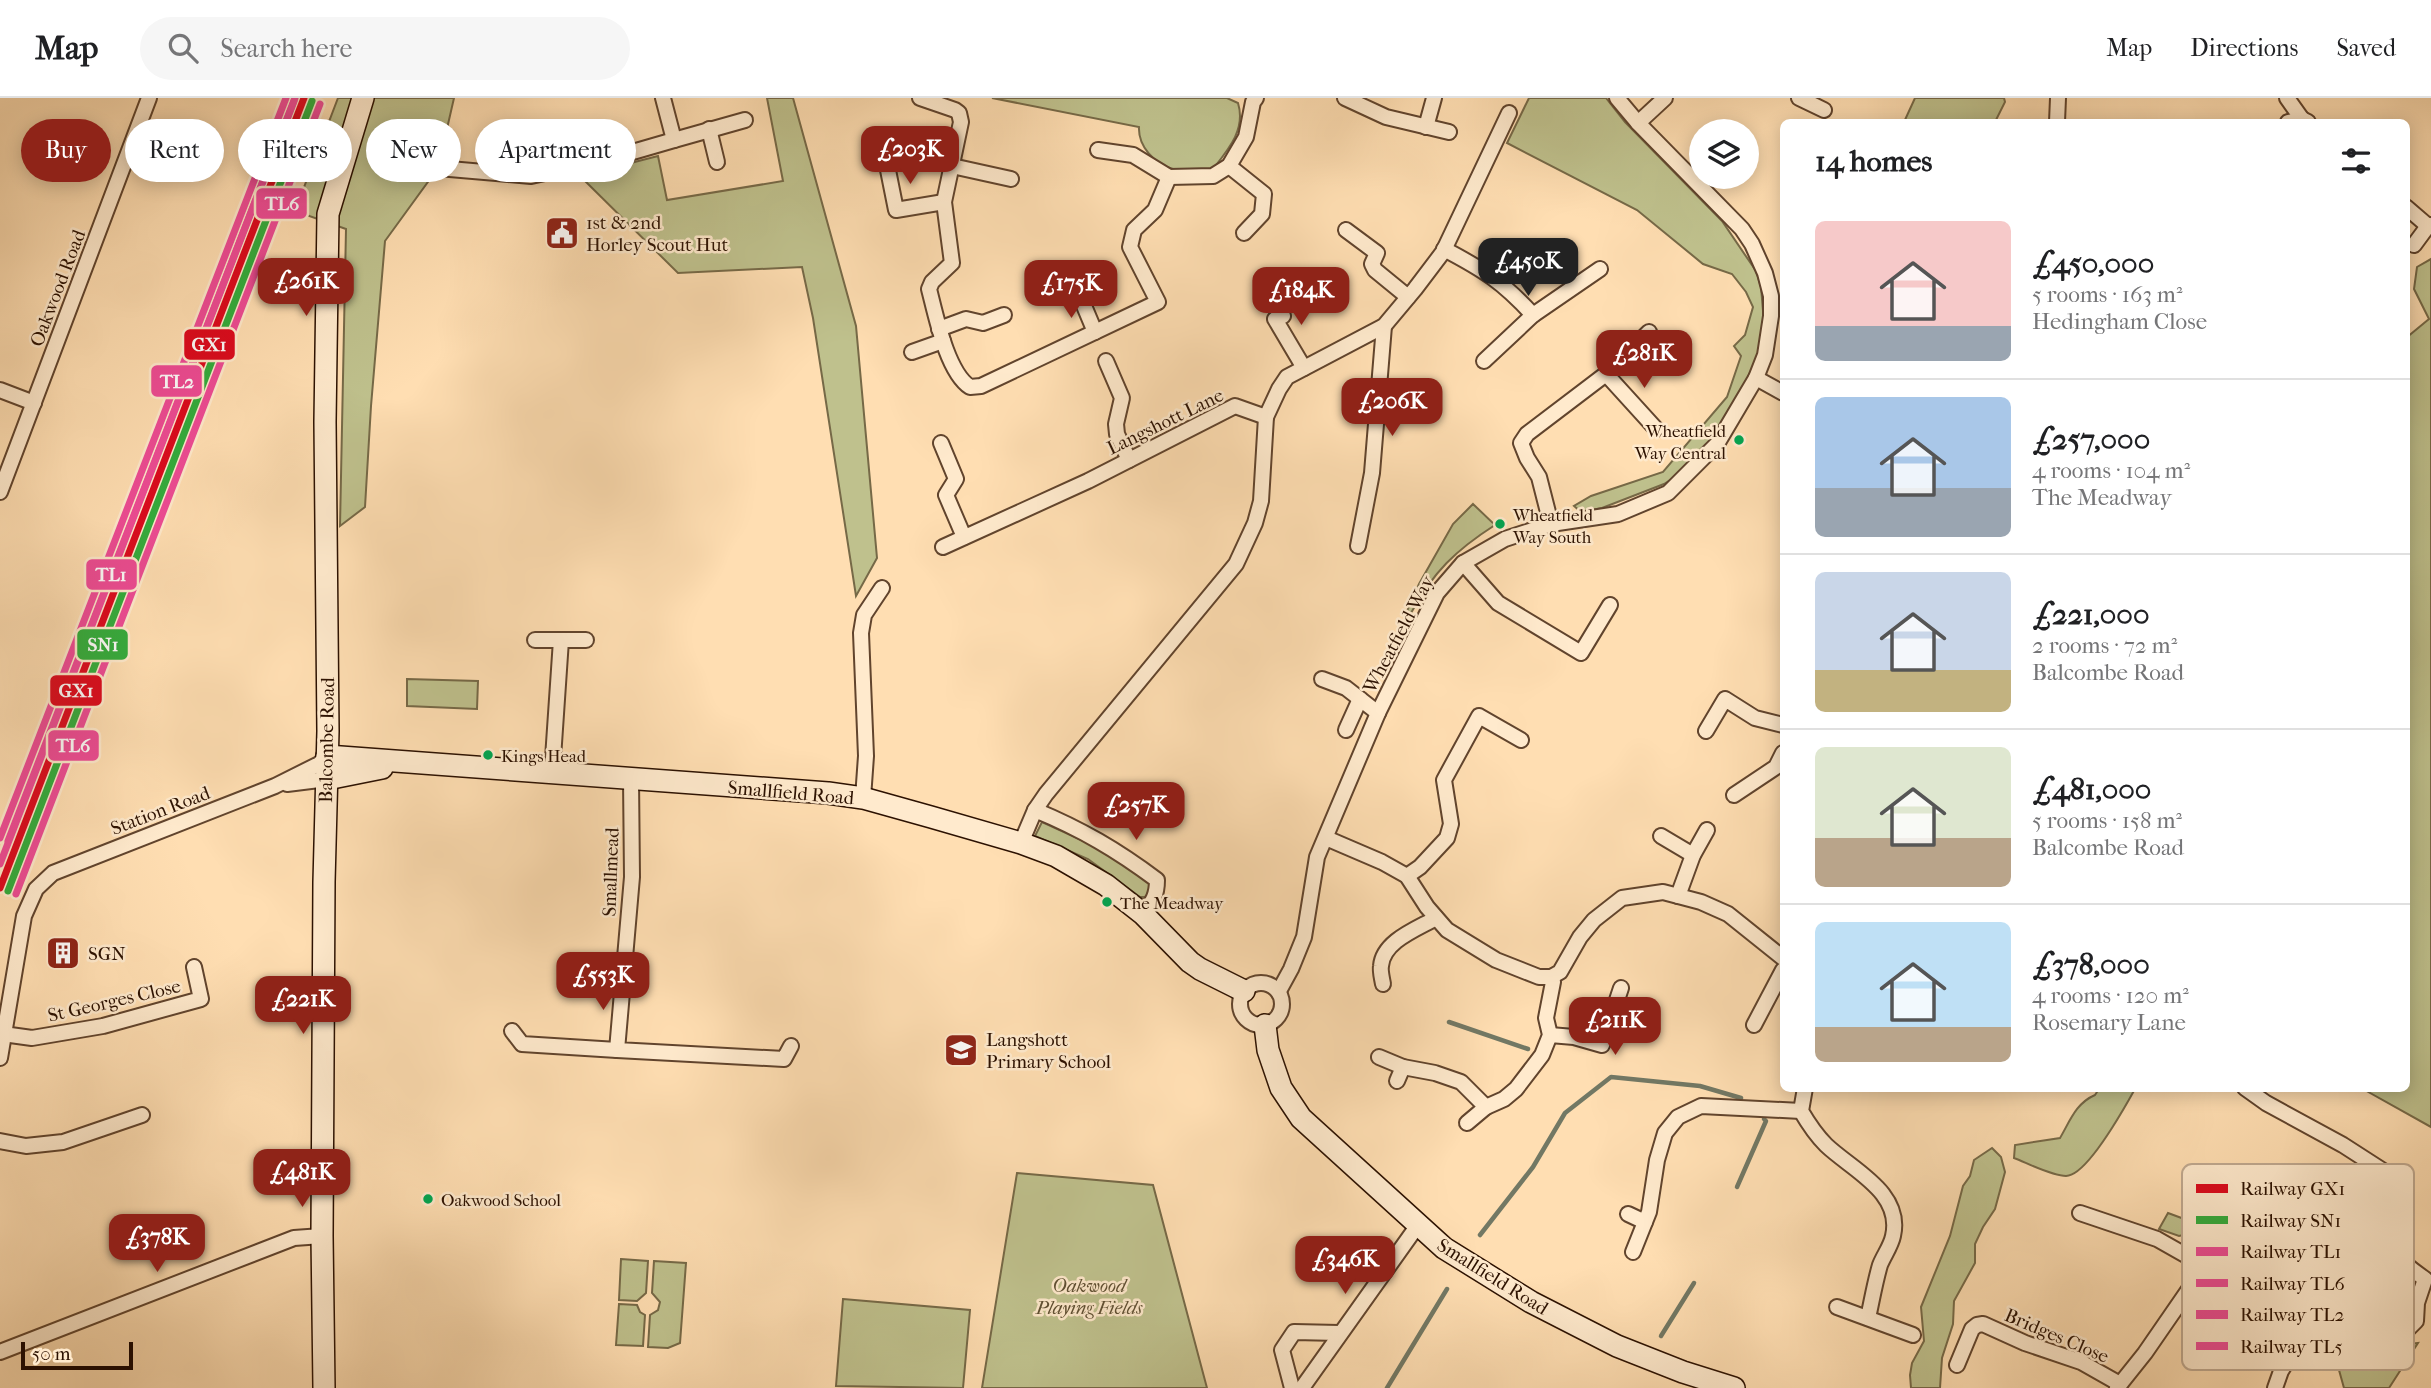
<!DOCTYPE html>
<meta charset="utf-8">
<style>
:root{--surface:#fff;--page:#f6f6f6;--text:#202124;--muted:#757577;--line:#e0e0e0;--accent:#8f2418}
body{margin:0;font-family:"IM FELL French Canon",serif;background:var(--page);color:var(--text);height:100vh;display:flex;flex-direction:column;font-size:26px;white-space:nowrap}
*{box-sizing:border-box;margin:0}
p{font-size:23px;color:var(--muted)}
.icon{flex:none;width:38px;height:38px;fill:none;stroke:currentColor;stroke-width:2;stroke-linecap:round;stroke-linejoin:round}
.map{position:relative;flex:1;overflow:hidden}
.drawer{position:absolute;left:1780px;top:21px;width:630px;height:973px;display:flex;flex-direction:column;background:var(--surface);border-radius:10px;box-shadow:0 4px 18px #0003}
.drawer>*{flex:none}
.top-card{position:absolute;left:21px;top:21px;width:665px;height:63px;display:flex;gap:14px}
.buttons{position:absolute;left:1689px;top:21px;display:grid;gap:14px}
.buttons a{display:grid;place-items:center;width:70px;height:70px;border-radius:50%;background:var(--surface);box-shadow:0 4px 18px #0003;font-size:35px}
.scale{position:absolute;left:21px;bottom:18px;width:112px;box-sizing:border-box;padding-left:7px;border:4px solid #2c1101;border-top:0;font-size:19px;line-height:24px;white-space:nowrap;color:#2c1101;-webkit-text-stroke:5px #ffeacd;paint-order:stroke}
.price{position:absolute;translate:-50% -60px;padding:0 16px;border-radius:14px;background:var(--accent);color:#fff;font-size:23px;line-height:46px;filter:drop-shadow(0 2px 4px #0008)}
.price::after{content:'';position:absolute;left:50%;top:42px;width:21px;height:16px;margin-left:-10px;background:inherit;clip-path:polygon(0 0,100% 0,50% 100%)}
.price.current{background:#222;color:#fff}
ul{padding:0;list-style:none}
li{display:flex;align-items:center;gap:21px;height:175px;padding:0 35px}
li+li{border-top:2px solid var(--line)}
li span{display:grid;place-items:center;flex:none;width:196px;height:140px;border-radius:10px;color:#555}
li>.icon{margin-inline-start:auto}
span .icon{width:84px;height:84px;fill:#fffc;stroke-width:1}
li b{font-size:30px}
h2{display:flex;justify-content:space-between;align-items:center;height:84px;padding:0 35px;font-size:30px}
.chip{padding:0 24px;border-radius:32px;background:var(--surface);box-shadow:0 4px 18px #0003;font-size:24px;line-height:63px}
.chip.current{background:var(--accent);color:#fff}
header{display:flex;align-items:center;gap:42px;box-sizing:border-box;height:98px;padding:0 35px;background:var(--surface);border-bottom:2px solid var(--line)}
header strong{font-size:33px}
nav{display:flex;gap:38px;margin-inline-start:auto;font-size:24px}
.search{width:490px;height:63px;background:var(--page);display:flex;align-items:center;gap:18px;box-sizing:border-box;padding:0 24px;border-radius:38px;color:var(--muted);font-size:26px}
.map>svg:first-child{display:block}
.green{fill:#bfc18d;stroke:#766947;stroke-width:2}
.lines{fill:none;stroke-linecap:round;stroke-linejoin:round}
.stream{stroke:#727864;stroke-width:4.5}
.street-casing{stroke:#61442d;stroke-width:18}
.secondary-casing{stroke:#2c1101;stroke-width:24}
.street{stroke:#ffeacd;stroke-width:14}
.secondary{stroke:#ffeacd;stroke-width:21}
.rail-1-casing{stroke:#ffeacd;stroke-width:12}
.rail-2-casing{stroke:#ffeacd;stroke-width:12}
.rail-3-casing{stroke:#ffeacd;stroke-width:12}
.rail-4-casing{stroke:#ffeacd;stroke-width:12}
.rail-5-casing{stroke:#ffeacd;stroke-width:12}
.rail-6-casing{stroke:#ffeacd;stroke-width:12}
.rail-1{stroke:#dc0a1e;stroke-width:7}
.rail-2{stroke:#33ad3d;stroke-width:7}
.rail-3{stroke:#ee4b95;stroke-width:7}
.rail-4{stroke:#ee4b95;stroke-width:7}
.rail-5{stroke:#ee4b95;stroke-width:7}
.rail-6{stroke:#ee4b95;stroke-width:7}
.bus-dot{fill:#00a651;stroke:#ffeacd;stroke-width:2.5}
.labels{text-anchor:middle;stroke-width:5;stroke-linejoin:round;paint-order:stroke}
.bus-label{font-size:17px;fill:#2c1101;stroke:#ffeacd;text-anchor:start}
.poi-label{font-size:19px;fill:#2c1101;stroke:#ffeacd;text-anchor:start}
.street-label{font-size:19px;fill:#2c1101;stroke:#ffeacd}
.park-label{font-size:19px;font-style:italic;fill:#5f4f32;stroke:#ffeacd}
.key{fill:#ffeacd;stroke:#c0a990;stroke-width:2}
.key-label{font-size:19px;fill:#2c1101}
.line-badge{stroke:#ffeacd;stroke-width:2.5}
.badge-label{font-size:19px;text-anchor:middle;font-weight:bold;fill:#fff}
</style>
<header>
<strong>Map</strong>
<div class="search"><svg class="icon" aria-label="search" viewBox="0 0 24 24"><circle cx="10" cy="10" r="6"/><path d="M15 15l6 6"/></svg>Search here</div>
<nav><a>Map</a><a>Directions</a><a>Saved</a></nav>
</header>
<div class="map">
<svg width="2431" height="1290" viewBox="0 0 2431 1290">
<rect width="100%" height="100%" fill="#ffdeb2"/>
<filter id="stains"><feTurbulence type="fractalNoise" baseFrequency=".00286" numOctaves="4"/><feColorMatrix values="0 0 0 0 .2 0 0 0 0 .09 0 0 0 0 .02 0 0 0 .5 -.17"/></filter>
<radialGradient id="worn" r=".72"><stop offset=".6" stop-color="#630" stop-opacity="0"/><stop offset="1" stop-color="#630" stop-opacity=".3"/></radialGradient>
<g class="green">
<polygon points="338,0 454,0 438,70 385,143 371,308 365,409 340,428 346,131 295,113"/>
<polygon points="767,0 793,0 856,228 877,460 856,498 813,220 802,169 678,175 580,78 658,58 667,102 783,83"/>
<path d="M992,0H1227L1238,5C1246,31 1229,51 1213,71C1201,71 1184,74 1173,71C1154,66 1138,48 1139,29Z"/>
<polygon points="1529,0 1606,0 1625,24 1722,123 1756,173 1761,189 1764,225 1758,261 1736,301 1711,342 1683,374 1664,386 1602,410 1581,414 1574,408 1591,398 1663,374 1727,299 1741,258 1734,248 1745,237 1753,209 1746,194 1732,176 1703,166 1637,112 1507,45"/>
<polygon points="1915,0 2004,0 2005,4 1995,24 1904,24"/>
<polygon points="2431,161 2431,1029 2363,991 2406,990 2406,240 2429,221 2414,191 2417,169"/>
<path d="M1473,406L1495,427C1456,452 1433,474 1411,515L1407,513L1419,486L1453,426Z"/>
<polygon points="407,581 478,583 477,611 407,608"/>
<polygon points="1042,724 1099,750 1151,784 1151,792 1145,799 1140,799 1088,761 1035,738"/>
<path d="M2099,991H2135C2125,1009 2087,1078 2066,1078C2052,1078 2027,1065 2014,1060L2015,1047L2060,1040C2070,1023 2076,1005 2095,997Z"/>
<polygon points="1992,1050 2001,1059 2005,1074 1995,1111 1983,1129 1975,1146 1975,1165 1954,1203 1953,1226 1942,1260 1940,1290 1911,1290 1910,1277 1912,1265 1924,1243 1921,1209 1950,1138 1963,1088 1970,1078 1974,1062"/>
<polygon points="1017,1075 1153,1087 1207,1290 982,1290"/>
<polygon points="2168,1115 2195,1125 2183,1137 2179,1138 2159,1131"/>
<polygon points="621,1161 648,1163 646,1195 637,1203 619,1202"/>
<polygon points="654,1163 686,1165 680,1245 668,1250 648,1249 650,1217 658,1212 660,1204 652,1195"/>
<polygon points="843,1201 970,1212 963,1290 836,1288"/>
<polygon points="619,1206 637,1207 640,1214 645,1217 643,1248 616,1247"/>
<polygon points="2418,1245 2389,1290 2344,1290 2334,1254"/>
</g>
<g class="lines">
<g class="stream">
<polyline points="1449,924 1528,951"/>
<polyline points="1737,1089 1766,1023 1764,1021"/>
<polyline points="1480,1137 1533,1069 1565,1015 1611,979 1700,988 1741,1000"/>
<polyline points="2219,1160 2225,1169 2232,1173 2262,1178 2273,1186 2285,1187 2295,1195 2304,1214 2329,1235"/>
<polyline points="1661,1238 1694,1185"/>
<polyline points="1387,1290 1447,1191"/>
</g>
<g class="street-casing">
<g id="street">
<path d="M920,0L955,12L959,15L961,24L944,104L952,165L932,184L929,191C936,218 947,274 970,289L981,288L1158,204L1130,149L1134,132L1155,112L1169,79"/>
<polyline points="1345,0 1386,19 1449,34"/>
<polyline points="1799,0 1824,12"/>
<polyline points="2287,0 2302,21"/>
<polyline points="2057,24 2058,0"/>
<polyline points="2288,24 2302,21 2308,24"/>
<polyline points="1638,25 1665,0"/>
<polyline points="1426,29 1434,0"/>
<polyline points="709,31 717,64"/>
<polyline points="674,42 745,22"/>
<polyline points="1098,52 1133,57 1169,79 1213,78 1229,68 1246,39 1253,4 1256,0"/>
<polyline points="885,57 896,112 944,104"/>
<polyline points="952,68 1011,81"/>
<polyline points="1229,68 1264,96 1262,116 1244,135"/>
<polyline points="438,70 531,78 605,62 674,42 663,0"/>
<polyline points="2406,109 2428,128 2431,127"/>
<polyline points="1346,132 1377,155 1372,166 1375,172 1408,199"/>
<polyline points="2414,147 2428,128"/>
<path d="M1444,151C1484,172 1503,184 1533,217"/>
<polyline points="1059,196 1073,198 1082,203 1095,234"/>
<polyline points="1276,202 1283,218 1275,221 1304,270"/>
<polyline points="939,231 966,221 983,225 1004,217"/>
<polyline points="912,254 943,243"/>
<polyline points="1106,263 1122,300 1116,326 1117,336 1129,362"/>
<polyline points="1484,263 1533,217 1600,171"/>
<polyline points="1606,276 1656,331"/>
<polyline points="1756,280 1783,295"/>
<polyline points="0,292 34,305"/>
<polyline points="941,345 956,381 946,397 964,439"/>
<polyline points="0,394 149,0"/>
<polyline points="1551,426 1539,379 1527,360 1521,345 1527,336 1606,276 1649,234"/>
<polyline points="1358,448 1372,375 1384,228"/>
<polyline points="943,449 1088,383 1235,308 1266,319 1279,291 1287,279 1384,228 1415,191 1443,154 1509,15"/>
<polyline points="1463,465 1498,505 1581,555 1610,507"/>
<polyline points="535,542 586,542"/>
<polyline points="1322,581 1346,590 1378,615"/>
<polyline points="1346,632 1360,601"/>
<polyline points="1706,633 1725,601 1755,620 1783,627"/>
<polyline points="552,675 561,542"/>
<polyline points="631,681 632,779 617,952 784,961 791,948"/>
<polyline points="287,686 327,681"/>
<polyline points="1734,697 1776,669 1783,655"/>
<polyline points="863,700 866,658 861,535 864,517 882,490"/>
<path d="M1035,712C1081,731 1117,752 1157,782C1157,797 1153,804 1143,816"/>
<polyline points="1661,738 1693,757"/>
<polyline points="1326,740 1382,764 1407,778 1427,809 1447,832 1496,862 1539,879 1551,879 1560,874 1580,839 1594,822 1622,800 1663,794 1701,804 1728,816 1783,860"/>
<polyline points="1021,745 1035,712 1046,696 1236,466 1255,425 1261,403 1266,319"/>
<polyline points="1407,778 1420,769 1447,740 1451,726 1444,682 1479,618 1521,642"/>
<polyline points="1678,798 1693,757 1707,732"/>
<circle cx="1261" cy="906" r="21"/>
<path d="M1383,886C1382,880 1380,873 1381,868C1383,843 1417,831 1436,820"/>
<polyline points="1279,893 1291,871 1304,839 1317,759 1378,615 1437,495 1463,465 1505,441 1551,426 1618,416 1668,395 1717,346 1756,280 1765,257 1771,218 1771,198 1765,175 1752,146 1742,131 1638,25 1617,0"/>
<polyline points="1754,927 1783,872"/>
<polyline points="512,933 522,946 617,952"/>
<polyline points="3,936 32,940 103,928 201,901 194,869"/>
<polyline points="1550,937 1574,939 1602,947 1621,890"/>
<polyline points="1379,959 1403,969 1435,975 1461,984 1486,1009 1504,1001 1516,991 1542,957 1550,937 1546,920 1553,884 1551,879"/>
<polyline points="0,960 24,818 36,791 53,775 275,688 319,666 327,658"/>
<polyline points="1397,983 1403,969"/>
<path d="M1805,990L1801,1013C1808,1025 1816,1037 1826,1047C1852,1072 1903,1094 1893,1138C1891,1148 1884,1157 1880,1167C1875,1184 1872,1202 1868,1220"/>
<polyline points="1467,1025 1486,1009"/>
<polyline points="0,1043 26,1048 63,1044 142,1017"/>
<path d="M2080,1115L2157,1141L2187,1158L2264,1216L2302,1239L2322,1243L2340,1242L2408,1231L2416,1223L2417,1205L2425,1181C2405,1167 2370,1141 2373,1113C2375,1101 2383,1087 2388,1076L2343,1047L2266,1005L2245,990"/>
<polyline points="1628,1116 1645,1124"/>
<polyline points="1633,1154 1649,1114 1657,1062 1665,1035 1678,1019 1701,1008 1801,1013"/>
<polyline points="1837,1209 1913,1237"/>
<polyline points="0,1254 294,1140 322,1138"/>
<polyline points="1957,1267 1972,1231 1977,1227 1983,1226 2025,1245 2081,1264 2120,1286"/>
<polyline points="1292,1290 1282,1252 1294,1234 1339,1235"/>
<polyline points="1302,1290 1418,1127"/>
<polyline points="2117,1290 2145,1255 2203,1171"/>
<polyline points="2275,1290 2281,1273 2302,1239"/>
</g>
</g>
<g class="secondary-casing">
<g id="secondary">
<polyline points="327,658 828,695 863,700 931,719 1021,745 1056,758 1106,787 1143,816 1190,864 1200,871 1244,893"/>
<polyline points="327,681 382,670"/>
<polyline points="1265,927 1268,952 1281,990 1301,1020 1444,1150 1531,1204 1617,1248 1683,1274 1734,1290"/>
<polyline points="324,1290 322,1138 324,784 328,633 325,324 328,116 363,0"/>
</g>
</g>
<use href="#street" class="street"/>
<use href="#secondary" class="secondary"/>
<g class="rail-1-casing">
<polyline id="rail-1" points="0,790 304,0"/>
</g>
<g class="rail-2-casing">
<polyline id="rail-2" points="8,793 312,3"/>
</g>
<g class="rail-3-casing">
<polyline id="rail-3" points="0,766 295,0"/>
</g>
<g class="rail-4-casing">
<polyline id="rail-4" points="16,796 320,6"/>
</g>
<g class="rail-5-casing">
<polyline id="rail-5" points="0,740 286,0"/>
</g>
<g class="rail-6-casing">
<polyline id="rail-6" points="8,743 294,3"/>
</g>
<use href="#rail-1" class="rail-1"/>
<use href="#rail-2" class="rail-2"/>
<use href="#rail-3" class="rail-3"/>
<use href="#rail-4" class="rail-4"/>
<use href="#rail-5" class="rail-5"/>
<use href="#rail-6" class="rail-6"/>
</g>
<defs>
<g id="civic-square" transform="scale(1.75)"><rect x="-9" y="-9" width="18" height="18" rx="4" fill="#8f2418" stroke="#ffeacd"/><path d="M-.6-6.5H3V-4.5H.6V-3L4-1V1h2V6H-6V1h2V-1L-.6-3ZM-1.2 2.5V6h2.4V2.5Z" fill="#fff"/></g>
<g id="building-square" transform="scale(1.75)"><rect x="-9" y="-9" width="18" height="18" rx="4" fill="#8f2418" stroke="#ffeacd"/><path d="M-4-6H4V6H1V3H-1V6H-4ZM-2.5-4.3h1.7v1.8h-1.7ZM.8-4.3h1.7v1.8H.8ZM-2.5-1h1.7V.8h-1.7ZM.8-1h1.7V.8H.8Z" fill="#fff"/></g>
<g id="school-square" transform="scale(1.75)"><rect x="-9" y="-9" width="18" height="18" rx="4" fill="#8f2418" stroke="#ffeacd"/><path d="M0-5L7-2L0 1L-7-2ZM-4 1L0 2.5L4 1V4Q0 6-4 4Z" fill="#fff"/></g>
</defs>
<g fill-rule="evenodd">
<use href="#civic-square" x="562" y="135"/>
<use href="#building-square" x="63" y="855"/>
<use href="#school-square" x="961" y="952"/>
</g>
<g class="bus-dot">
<circle cx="1739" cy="342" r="6"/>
<circle cx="1500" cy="426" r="6"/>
<circle cx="488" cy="657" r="6"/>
<circle cx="1107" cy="804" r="6"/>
<circle cx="428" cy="1101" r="6"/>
</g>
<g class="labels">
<g class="bus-label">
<text x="1726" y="339" text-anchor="end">Wheatfield<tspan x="1726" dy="22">Way Central</tspan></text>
<text x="1513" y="423">Wheatfield<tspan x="1513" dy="22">Way South</tspan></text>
<text x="501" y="664">Kings Head</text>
<text x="1120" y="811">The Meadway</text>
<text x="441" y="1108">Oakwood School</text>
</g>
<g class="poi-label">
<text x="586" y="131">1st &amp; 2nd<tspan x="586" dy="22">Horley Scout Hut</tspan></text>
<text x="88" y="862">SGN</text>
<text x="986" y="948">Langshott<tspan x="986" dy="22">Primary School</tspan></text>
</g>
<g class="street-label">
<text transform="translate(57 190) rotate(-69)" y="7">Oakwood Road</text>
<text transform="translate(1165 323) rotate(-26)" y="7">Langshott Lane</text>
<text transform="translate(1398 536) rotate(-62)" y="7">Wheatfield Way</text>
<text transform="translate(326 642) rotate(-89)" y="7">Balcombe Road</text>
<text transform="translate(791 694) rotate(5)" y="7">Smallfield Road</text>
<text transform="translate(160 712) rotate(-21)" y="7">Station Road</text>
<text transform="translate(610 774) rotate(-88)" y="7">Smallmead</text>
<text transform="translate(114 902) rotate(-13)" y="7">St Georges Close</text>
<text transform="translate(1493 1178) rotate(32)" y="7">Smallfield Road</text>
<text transform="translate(2057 1237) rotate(23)" y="7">Bridges Close</text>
</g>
<g class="park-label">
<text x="1089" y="1194">Oakwood<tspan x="1089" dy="22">Playing Fields</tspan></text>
</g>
</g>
<rect x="2182" y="1066" width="232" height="206" rx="10" class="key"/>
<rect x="2196" y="1086" width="32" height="9" fill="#dc0a1e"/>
<rect x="2196" y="1118" width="32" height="8" fill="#33ad3d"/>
<rect x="2196" y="1149" width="32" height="9" fill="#ee4b95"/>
<rect x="2196" y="1181" width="32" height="8" fill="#ee4b95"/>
<rect x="2196" y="1212" width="32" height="9" fill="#ee4b95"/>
<rect x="2196" y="1244" width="32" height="8" fill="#ee4b95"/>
<g class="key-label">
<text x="2240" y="1097">Railway GX1</text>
<text x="2240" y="1129">Railway SN1</text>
<text x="2240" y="1160">Railway TL1</text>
<text x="2240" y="1192">Railway TL6</text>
<text x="2240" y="1223">Railway TL2</text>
<text x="2240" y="1255">Railway TL5</text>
</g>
<g class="line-badge">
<rect x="255" y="89" width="53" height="33" rx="7" fill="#ee4b95"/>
<rect x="183" y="230" width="53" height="33" rx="7" fill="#dc0a1e"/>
<rect x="150" y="266" width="53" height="34" rx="7" fill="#ee4b95"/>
<rect x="85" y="460" width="53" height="33" rx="7" fill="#ee4b95"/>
<rect x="76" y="530" width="53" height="33" rx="7" fill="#33ad3d"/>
<rect x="49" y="576" width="54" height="33" rx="7" fill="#dc0a1e"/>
<rect x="47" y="631" width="53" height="33" rx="7" fill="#ee4b95"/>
</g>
<g class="badge-label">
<text x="282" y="112">TL6</text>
<text x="209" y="253">GX1</text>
<text x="177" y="290">TL2</text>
<text x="111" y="483">TL1</text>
<text x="103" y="553">SN1</text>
<text x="76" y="599">GX1</text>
<text x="73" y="654">TL6</text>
</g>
<rect width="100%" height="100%" filter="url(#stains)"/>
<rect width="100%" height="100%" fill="url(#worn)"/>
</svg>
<div class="buttons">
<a><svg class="icon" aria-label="layers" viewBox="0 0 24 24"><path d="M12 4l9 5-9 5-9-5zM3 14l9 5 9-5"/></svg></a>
</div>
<div class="scale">50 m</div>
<b class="price" style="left:910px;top:88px">£203K</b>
<b class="price current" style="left:1528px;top:200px">£450K</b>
<b class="price" style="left:306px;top:220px">£261K</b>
<b class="price" style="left:1071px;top:222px">£175K</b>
<b class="price" style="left:1301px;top:229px">£184K</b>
<b class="price" style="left:1644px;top:292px">£281K</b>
<b class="price" style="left:1392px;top:340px">£206K</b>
<b class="price" style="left:1136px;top:744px">£257K</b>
<b class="price" style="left:603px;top:914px">£553K</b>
<b class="price" style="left:303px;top:938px">£221K</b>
<b class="price" style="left:1615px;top:959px">£211K</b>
<b class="price" style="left:302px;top:1111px">£481K</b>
<b class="price" style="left:157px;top:1176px">£378K</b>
<b class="price" style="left:1345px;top:1198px">£346K</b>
<div class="top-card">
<a class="chip current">Buy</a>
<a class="chip">Rent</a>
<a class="chip">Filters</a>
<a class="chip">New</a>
<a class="chip">Apartment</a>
</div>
<section class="drawer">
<h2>14 homes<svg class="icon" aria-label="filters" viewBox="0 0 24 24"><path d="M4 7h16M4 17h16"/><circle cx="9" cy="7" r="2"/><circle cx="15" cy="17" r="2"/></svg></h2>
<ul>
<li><span style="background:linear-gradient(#f6c9c9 75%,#9aa5b1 0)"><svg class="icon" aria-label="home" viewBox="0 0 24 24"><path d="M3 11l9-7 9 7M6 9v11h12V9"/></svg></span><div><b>£450,000</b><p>5 rooms · 163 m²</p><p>Hedingham Close</p></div></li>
<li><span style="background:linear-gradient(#a9c7e8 65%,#9aa5b1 0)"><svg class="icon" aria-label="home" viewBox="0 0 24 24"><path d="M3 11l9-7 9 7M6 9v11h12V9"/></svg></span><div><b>£257,000</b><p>4 rooms · 104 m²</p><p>The Meadway</p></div></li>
<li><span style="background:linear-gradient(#c9d6e8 70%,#c2b280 0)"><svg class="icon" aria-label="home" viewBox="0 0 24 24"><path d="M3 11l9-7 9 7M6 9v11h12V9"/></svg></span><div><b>£221,000</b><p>2 rooms · 72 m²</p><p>Balcombe Road</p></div></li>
<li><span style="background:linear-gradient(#dfe7d0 65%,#b9a48a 0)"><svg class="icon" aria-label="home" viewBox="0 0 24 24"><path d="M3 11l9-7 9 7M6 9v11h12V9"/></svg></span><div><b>£481,000</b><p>5 rooms · 158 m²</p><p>Balcombe Road</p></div></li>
<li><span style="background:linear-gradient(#bfe0f5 75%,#b9a48a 0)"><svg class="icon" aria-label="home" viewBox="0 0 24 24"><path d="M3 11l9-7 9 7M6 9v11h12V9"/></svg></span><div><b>£378,000</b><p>4 rooms · 120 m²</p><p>Rosemary Lane</p></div></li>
</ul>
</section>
</div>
